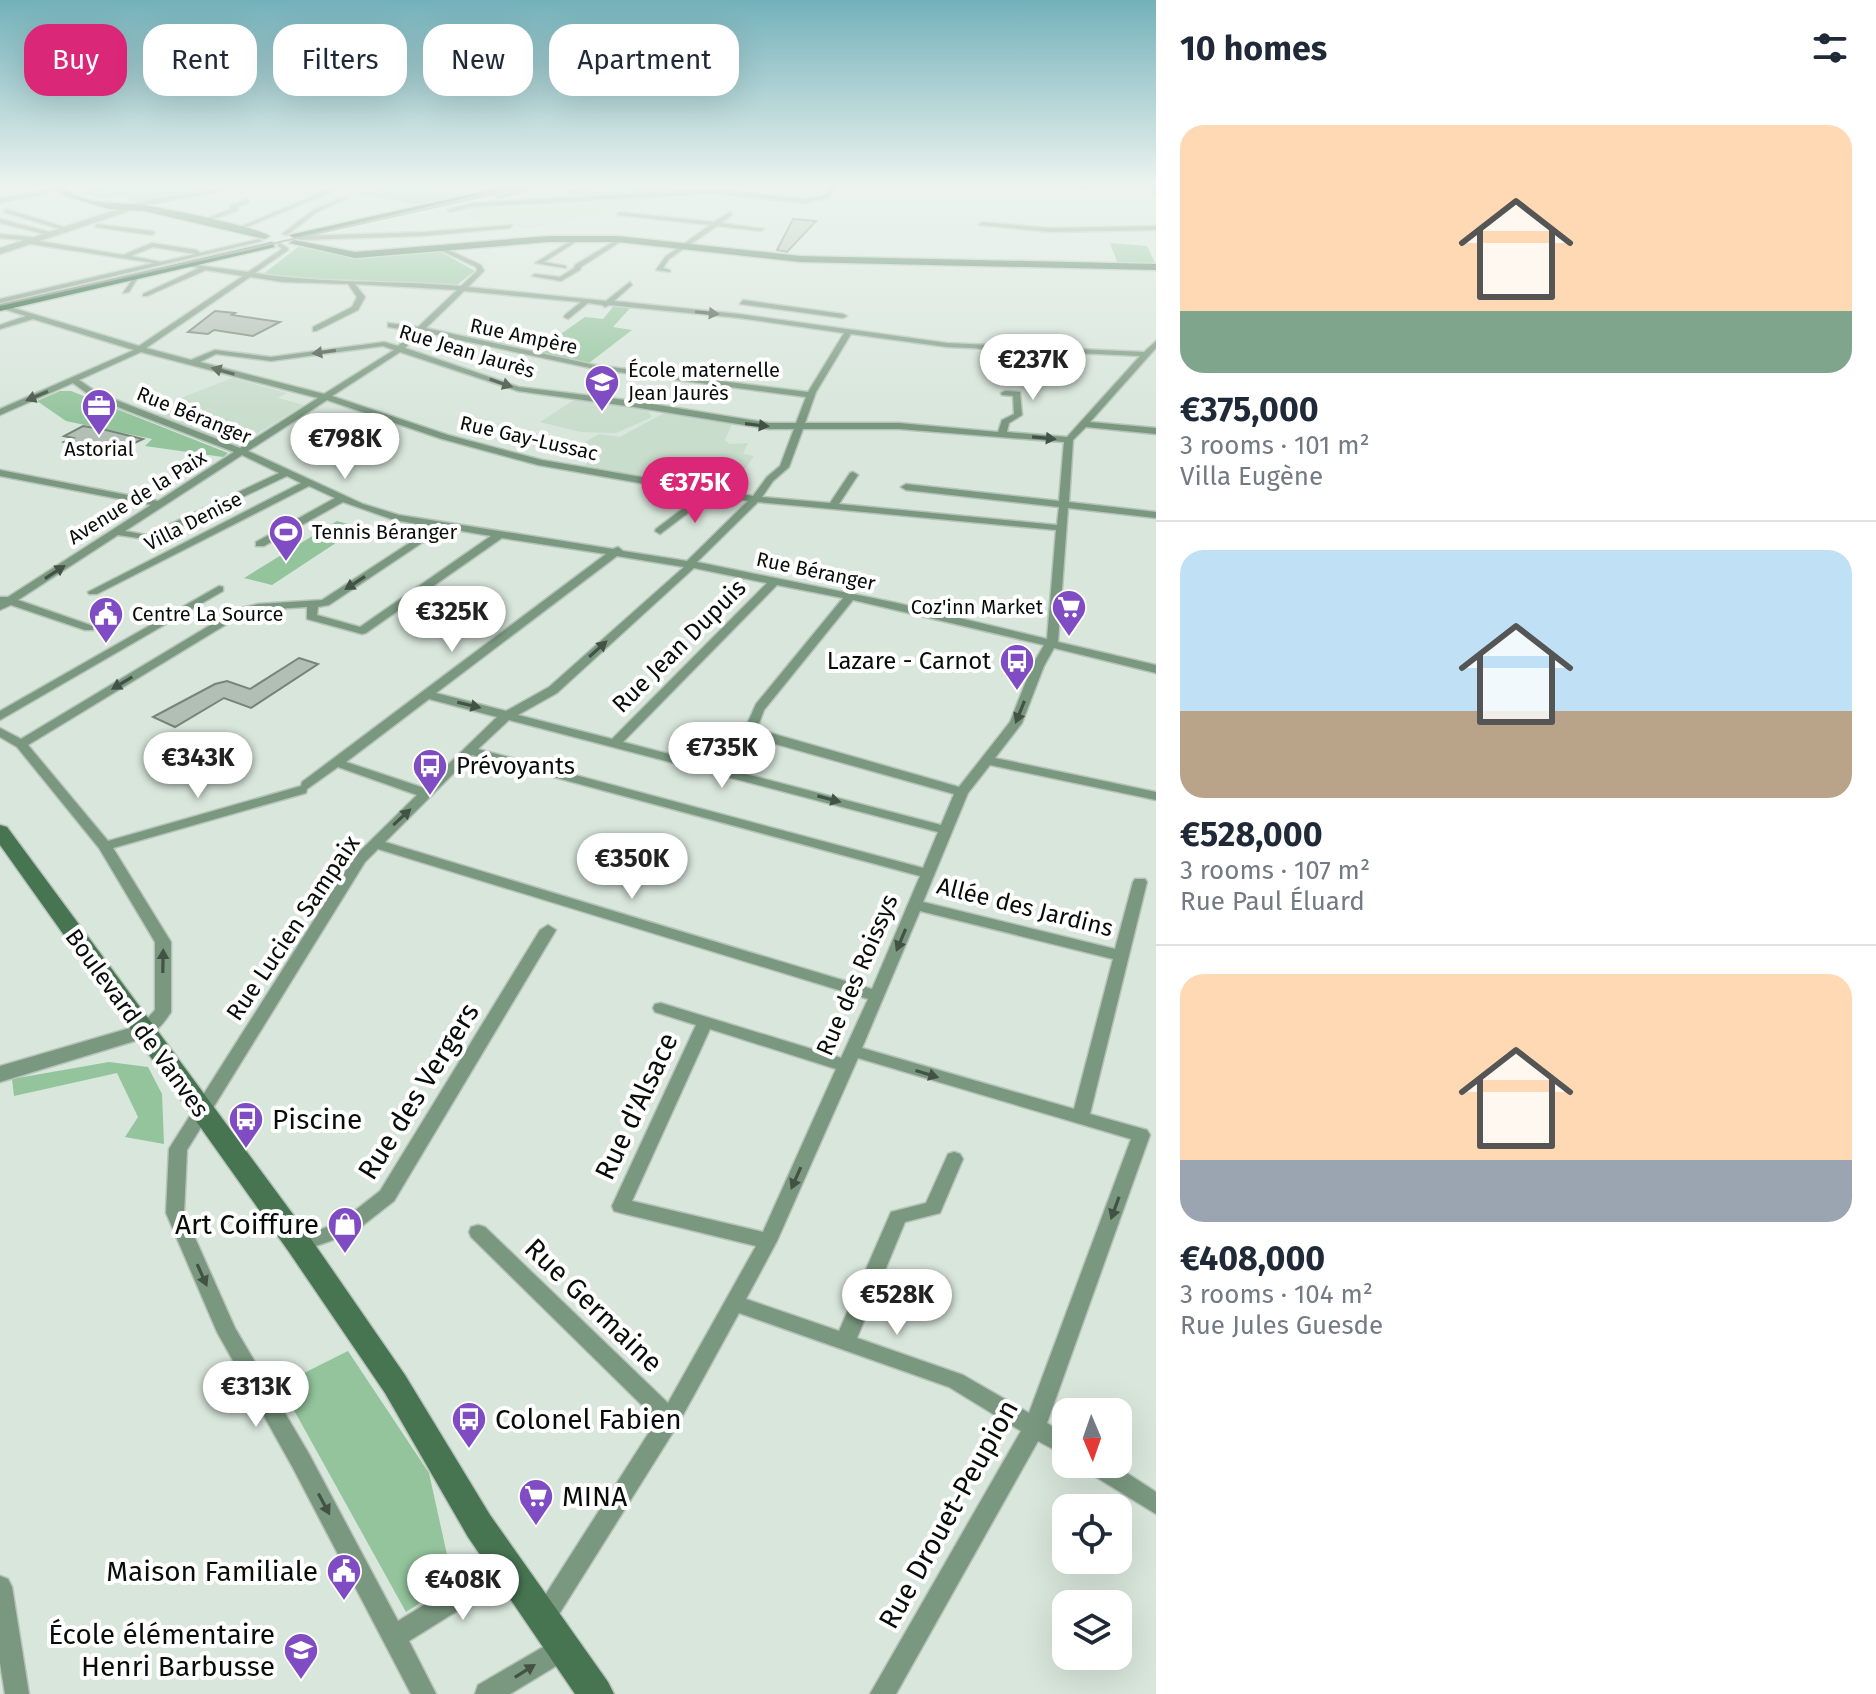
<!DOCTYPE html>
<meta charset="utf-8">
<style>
:root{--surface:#fff;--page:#f6f6f7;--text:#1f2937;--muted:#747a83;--line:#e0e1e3;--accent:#db2777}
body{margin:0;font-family:"Fira Sans",sans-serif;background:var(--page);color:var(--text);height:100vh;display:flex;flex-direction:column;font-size:30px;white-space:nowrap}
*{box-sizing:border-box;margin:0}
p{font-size:26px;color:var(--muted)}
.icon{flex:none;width:44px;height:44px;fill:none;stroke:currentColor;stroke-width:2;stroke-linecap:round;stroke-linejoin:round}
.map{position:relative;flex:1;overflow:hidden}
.side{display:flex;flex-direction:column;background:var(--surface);width:720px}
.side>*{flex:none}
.guide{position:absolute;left:24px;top:24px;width:760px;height:72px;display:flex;gap:16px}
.needle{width:52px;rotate:178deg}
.buttons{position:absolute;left:1052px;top:1398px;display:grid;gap:16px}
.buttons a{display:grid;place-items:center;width:80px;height:80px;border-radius:16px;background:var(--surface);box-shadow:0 8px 32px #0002;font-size:40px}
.price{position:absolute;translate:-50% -68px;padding:0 18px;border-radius:28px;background:#fff;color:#222;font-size:26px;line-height:52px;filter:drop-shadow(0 2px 4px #0008)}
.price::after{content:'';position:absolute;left:50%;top:48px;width:24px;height:18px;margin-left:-12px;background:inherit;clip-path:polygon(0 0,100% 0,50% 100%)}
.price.selected{background:var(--accent);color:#fff}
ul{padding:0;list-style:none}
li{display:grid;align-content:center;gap:16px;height:424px;padding:0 24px}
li+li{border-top:2px solid var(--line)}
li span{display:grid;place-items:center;height:248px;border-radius:24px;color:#555}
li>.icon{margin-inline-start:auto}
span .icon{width:144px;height:144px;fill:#fffc;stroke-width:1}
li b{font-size:34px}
h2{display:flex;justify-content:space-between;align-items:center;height:96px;padding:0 24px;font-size:34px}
.tag{padding:0 28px;border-radius:24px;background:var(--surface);box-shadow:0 8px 32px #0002;font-size:28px;line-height:72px}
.tag.selected{background:var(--accent);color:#fff}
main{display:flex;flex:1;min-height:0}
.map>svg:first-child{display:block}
.built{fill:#c9ddcc}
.green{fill:#93c49c}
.building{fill:#b2bfb4;stroke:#778479;stroke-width:2}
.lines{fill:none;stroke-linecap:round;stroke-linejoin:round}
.minor-casing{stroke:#b7c3ba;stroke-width:3}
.tertiary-casing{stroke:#b7c3ba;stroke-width:3}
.secondary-casing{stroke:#b7c3ba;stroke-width:3}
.primary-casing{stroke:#b7c3ba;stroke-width:3}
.minor{fill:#7a987f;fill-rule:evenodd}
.tertiary{fill:#7a987f;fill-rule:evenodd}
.secondary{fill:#477551;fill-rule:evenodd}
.primary{fill:#1d5b2f;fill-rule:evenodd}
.tram{stroke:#7b847d;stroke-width:2}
.oneway{fill:#425244}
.labels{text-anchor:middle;stroke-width:8;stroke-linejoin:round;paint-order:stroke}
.far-street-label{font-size:20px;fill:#090d0a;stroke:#fff}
.far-poi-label{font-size:20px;fill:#090d0a;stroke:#fff;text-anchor:start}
.street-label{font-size:24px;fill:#090d0a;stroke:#fff}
.poi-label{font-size:24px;fill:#090d0a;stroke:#fff;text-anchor:end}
.near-street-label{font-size:28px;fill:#090d0a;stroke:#fff}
.near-poi-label{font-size:28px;fill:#090d0a;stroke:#fff;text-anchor:start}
</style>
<main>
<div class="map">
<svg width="1156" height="1694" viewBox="0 0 1156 1694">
<rect width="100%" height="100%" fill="#d8e6db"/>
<g class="built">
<polygon points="643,196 652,204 526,229 511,225 496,228 457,210"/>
<polygon points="232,378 287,393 278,398 304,405 235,447 156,415 186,403 176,400"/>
<polygon points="577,398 647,409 652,417 616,433 581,432 540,422"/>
<polygon points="664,413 732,424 725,440 729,444 748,443 743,454 754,456 729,491 585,466 589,459 568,452 599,434 620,437"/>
</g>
<g class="green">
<polygon points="107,185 227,185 131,202 127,194 104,199 77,191"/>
<polygon points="393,185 455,185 435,189 456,196 416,204 353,193"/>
<polygon points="617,185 630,185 636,189 679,187 683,191 555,198"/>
<polygon points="1110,243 1147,246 1156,265 1118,264"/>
<polygon points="298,247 357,257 439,251 475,271 454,287 262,275"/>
<polygon points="613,307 630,308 613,327 632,330 589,363 535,352 585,317 603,319"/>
<polygon points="60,391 71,391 228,453 223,457 145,446 152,439 66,421 37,401"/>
<polygon points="337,521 355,526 347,531 351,533 272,585 244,578"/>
<polygon points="109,1062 148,1067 162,1094 164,1144 125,1137 138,1117 117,1073 14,1096 12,1079"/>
<polygon points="348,1351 429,1473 453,1582 406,1612 280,1385"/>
</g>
<g class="building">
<polygon points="793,219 816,221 787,252 777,250"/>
<polygon points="215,311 235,313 232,315 280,322 253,336 214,330 208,334 188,332"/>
<polygon points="83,426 106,430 143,439 124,448 104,445 95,449 64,442 73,438 64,436"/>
<polygon points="299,658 318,664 251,708 224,698 175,727 153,717 215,684 227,681 250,689"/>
</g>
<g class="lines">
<g class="minor-casing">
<g id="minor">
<polygon points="544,185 553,185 498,198 495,196"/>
<polygon points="598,185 607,185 571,194 568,192"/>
<polygon points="834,185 840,185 827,198 803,203 714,193 472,207 450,212 447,210 472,203 714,189 803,199 823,196"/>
<polygon points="898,185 904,185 900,189 897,187"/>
<polygon points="1014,185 1097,186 1109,185 1097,190"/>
<polygon points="1147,185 1153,185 1156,190 1156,196"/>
<polygon points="61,187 63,190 0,203 0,199"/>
<polygon points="330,189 335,190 240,230 235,229"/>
<polygon points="341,198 346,199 317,212 287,235 282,234 313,210"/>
<polygon points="247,199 249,202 237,207 239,210 205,222 200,221 231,209 229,206"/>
<polygon points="6,209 64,227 65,228 60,229 4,212"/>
<polygon points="619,212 714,222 730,212 732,215 721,223 764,229 761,231 717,226 669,259 663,268 670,270 670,272 656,270 665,257 710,225 617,215"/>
<polygon points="0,219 50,232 51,233 48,235 0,223"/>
<polygon points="981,222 1050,228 1156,226 1156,230 1050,232 979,225"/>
<polygon points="97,224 152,231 155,233 152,235 95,227"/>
<polygon points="512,225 510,228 423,236 300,240 297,238 300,236 423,232"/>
<path d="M0,234L31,237L34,239L33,240L123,255L152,243L197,250L200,253L259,239L262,241L0,303V299L154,263L24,243L22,240L0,238ZM153,247L196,254L161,262L131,256Z"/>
<polygon points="577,237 582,238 544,262 566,266 566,268 535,263"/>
<polygon points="621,237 623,240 581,267 580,270 561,281 532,276 535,274 560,277 574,268 575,265"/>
<path d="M280,243L288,248V250L255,273C323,284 393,280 461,286L477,271L476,267L438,249L440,246L481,265L484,271L468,287L606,301L630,282L632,285L614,301L739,314L947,343L1144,352L1156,341V348L1090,422L1156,428V434L1086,427L1073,440L1069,502L1156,512V518L1068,508L1058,642L1156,665V673L1054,648L1044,666L1022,723L995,758L1156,792V800L990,765L968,793L923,902L1115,949L1133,882L1135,879H1145L1147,882L1090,1114L1147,1130L1150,1135L1047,1423L1066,1435V1456L1038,1441L896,1694H870L1021,1431L949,1387L739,1313L677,1426L551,1627L543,1631L535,1627L531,1619L535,1611L657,1420L471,1237L469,1232L471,1227L478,1225L485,1227L668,1403L756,1246L621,1213L614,1211L612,1206L696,1025L655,1012L653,1008L655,1004L661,1003L841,1058L868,999L378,849L365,862L187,1150L184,1213L235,1328L309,1454L398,1621L499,1559L507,1556L515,1559L519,1567L515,1575L409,1641L436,1694H411L293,1468L217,1332L166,1213L169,1149L172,1144L354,857L417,795L338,767L307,789L306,793L113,848L171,942V1012C164,1023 152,1039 138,1035L136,1031L155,1010V942L99,848L17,747L0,737V728L21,739L237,609L258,604L322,600L434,527L394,520L343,502L264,546H256V542L335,498L309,486L97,594H89L88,592L301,483L287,476L152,540L118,535L18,600L93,626V630H85L11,605L0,610V597H8L151,505L0,476V470L158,501L234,452L92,397L73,383L0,415V409L134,350L33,319L0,329V325L26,316L0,308V304L139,346L243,276L206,270L147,296H143V294L199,268L182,265V263L248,272L282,249L277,245ZM250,277L283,282L348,284L357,297L352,307L313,327V331H316L358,310L365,297L355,284L457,290L418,327L388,323V327L414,331L398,346L384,342L271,357L215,350L191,360L146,348ZM464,291L581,302L565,315L564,317L568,319L588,303L602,305L605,307L609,305L739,318L844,333L808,392L595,365L426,328ZM422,332L595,369L806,397L796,423H769L634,401L519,387L405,348ZM851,334L947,347L1140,356L1067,437L1007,432L1009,423L1022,415L1020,392L1005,391L1001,393L1002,395L1013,396L1014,414L1002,420L998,432L899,423H805L816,392ZM383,346L394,350L324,394L200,362L216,354L271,361ZM141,352L318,398L240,448L98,393L79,380ZM400,352L518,391L634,407L769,429H794L780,466L767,477L753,496L542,460L448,435L332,396ZM327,400L442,439L538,465L702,494L656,529L655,531L660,534L712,495L748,501L687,561L623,551L618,547L613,549L399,515L363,504L248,451ZM803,429H899L1064,442L1059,501L906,484L901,487L906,490L1059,507L1057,525L839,504L858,475L853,472L850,473L830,503L762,497L773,481L789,467ZM242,455L279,473L147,535L125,531ZM758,502L1056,530L1047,639L897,603L697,562ZM444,528L491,536L360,627L317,615L318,607L329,605ZM502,538L606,554L302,782L301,786L108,841L28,745L245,613L258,610L307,607V619L362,634L366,633ZM617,556L684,567L549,687L506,711L436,693ZM694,568L767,583L612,739L518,715L557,693ZM777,585L843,598L756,704L744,731L761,740L954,794L941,825L623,742ZM853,600L1044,645L1032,666L1010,722L959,787L757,729L764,710ZM429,699L497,717L424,788L346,762ZM509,720L938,832L923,868L478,749ZM472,755L920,876L872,989L385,842ZM920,911L1113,959L1074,1109L862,1048ZM710,1029L836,1069L763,1232L632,1201ZM858,1058L1131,1139L1029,1413L963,1375L857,1338L905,1222L940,1213L963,1159L960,1154L954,1152L948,1154L926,1203L891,1212L839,1331L746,1299L777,1241Z"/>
<polygon points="136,274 139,276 129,292 123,293"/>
<polygon points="743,300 843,314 847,316 843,318 740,304"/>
<polygon points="219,586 223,587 223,591 0,720 0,711"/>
<polygon points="548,925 556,930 394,1201 353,1233 299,1252 292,1249 290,1244 292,1239 339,1223 380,1191 540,930"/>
<polygon points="1083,1464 1113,1464 1156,1492 1156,1514 1086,1471"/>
<polygon points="0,1576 8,1579 12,1587 29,1694 5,1694 0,1663"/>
<polygon points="562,1636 571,1639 574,1648 571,1657 510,1694 475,1694 478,1685"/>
</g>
</g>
<g class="tertiary-casing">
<g id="tertiary">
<polygon points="237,185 251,185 147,205 0,254 0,248 143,201"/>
<polygon points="144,1024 151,1026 154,1031 151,1036 0,1082 0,1066"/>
</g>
</g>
<g class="secondary-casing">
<g id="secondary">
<path d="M55,185H63C79,206 120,202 144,205C168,209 252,226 270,236L265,239L144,211L109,209L62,195Z"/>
<polygon points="548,236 618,236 800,256 1156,264 1156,270 800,262 618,242 548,242 355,258 289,243 294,240 355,252"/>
<polygon points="0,825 7,827 309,1236 405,1375 490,1515 608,1682 614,1694 575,1694 468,1537 385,1393 289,1252 0,845"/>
</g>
</g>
<g class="primary-casing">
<g id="primary">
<polygon points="511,185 524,185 294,238 289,235"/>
<polygon points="272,242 275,247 0,311 0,305"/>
</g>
</g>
<use href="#minor" class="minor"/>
<use href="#tertiary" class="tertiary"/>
<use href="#secondary" class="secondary"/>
<use href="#primary" class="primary"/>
<polyline class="tram" points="0,305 533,185"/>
</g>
<defs><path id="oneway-solid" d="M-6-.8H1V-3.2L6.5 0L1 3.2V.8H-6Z" transform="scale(2)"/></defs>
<g class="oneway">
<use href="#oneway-solid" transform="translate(707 313) rotate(6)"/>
<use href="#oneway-solid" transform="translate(324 352) rotate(172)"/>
<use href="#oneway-solid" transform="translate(223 371) rotate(-164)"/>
<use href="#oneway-solid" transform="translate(501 383) rotate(19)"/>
<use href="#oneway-solid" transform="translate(37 396) rotate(157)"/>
<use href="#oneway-solid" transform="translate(757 425) rotate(7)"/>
<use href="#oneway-solid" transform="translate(1044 438) rotate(5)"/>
<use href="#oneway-solid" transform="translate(55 572) rotate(-33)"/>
<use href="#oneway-solid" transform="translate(355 583) rotate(147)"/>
<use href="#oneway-solid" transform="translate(598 649) rotate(-42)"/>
<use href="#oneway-solid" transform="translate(122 683) rotate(149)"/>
<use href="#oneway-solid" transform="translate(469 705) rotate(13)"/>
<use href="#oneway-solid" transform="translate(1020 712) rotate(112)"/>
<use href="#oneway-solid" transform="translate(829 799) rotate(15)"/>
<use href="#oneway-solid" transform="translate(402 817) rotate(-43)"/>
<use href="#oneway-solid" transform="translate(901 940) rotate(113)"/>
<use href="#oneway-solid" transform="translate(163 961) rotate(-89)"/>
<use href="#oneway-solid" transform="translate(927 1074) rotate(17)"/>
<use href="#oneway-solid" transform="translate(796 1178) rotate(114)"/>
<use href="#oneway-solid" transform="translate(1115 1208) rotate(110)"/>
<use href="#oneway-solid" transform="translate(202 1275) rotate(66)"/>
<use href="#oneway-solid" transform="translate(324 1504) rotate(62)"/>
<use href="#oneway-solid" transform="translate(525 1671) rotate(-32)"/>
</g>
<linearGradient id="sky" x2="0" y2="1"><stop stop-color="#73b1ba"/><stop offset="0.44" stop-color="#edf4ef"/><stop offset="1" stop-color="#edf4ef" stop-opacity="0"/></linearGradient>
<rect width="1156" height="422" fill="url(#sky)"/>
<defs>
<g id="school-pin" transform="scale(1.8)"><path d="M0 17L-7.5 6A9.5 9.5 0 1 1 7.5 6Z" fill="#7f4cc4" stroke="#fff"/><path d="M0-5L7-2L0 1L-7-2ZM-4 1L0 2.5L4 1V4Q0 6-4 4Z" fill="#fff"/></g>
<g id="office-pin" transform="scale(1.8)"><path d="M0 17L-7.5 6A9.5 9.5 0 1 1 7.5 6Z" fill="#7f4cc4" stroke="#fff"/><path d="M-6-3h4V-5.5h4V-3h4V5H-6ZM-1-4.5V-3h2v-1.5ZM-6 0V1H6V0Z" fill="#fff"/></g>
<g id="stadium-pin" transform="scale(1.8)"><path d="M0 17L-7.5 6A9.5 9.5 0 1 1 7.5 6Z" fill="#7f4cc4" stroke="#fff"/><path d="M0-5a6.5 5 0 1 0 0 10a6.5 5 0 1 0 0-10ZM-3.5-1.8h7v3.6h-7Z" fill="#fff"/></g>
<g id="supermarket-pin" transform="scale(1.8)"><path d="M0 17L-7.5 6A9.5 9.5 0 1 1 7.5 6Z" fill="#7f4cc4" stroke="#fff"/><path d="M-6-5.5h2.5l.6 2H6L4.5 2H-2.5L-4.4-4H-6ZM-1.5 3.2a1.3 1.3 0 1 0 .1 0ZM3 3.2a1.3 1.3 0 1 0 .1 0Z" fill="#fff"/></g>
<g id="civic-pin" transform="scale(1.8)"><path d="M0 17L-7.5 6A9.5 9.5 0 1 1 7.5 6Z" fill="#7f4cc4" stroke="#fff"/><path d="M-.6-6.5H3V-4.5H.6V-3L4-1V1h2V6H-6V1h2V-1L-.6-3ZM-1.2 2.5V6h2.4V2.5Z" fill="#fff"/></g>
<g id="bus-pin" transform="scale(1.8)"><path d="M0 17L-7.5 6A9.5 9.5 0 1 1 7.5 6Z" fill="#7f4cc4" stroke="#fff"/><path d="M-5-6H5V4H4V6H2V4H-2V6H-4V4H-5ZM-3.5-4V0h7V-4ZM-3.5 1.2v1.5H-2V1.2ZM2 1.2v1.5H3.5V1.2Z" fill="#fff"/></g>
<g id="shop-pin" transform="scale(1.8)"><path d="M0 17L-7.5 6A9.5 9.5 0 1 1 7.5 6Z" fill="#7f4cc4" stroke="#fff"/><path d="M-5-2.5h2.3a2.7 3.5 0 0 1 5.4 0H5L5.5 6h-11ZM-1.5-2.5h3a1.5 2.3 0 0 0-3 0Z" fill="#fff"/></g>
</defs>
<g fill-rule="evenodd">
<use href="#school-pin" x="602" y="382"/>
<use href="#office-pin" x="99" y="406"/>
<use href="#stadium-pin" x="286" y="532"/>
<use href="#supermarket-pin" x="1069" y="607"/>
<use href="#civic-pin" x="106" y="614"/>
<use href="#bus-pin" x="1017" y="661"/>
<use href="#bus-pin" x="430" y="766"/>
<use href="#bus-pin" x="246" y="1119"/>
<use href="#shop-pin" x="345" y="1224"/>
<use href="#bus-pin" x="469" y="1419"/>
<use href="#supermarket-pin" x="536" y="1496"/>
<use href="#civic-pin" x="344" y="1571"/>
<use href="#school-pin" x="301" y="1650"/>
</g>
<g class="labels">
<g class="far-street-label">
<text transform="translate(524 336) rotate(12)" y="7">Rue Ampère</text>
<text transform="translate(467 351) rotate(17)" y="7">Rue Jean Jaurès</text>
<text transform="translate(194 415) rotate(22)" y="7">Rue Béranger</text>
<text transform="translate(529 438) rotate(13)" y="7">Rue Gay-Lussac</text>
<text transform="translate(137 497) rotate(-32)" y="7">Avenue de la Paix</text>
<text transform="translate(193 521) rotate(-27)" y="7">Villa Denise</text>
<text transform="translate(816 571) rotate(12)" y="7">Rue Béranger</text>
</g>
<g class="far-poi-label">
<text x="628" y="377">École maternelle<tspan x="628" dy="23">Jean Jaurès</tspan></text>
<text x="99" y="456" text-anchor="middle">Astorial</text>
<text x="312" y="539">Tennis Béranger</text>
<text x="1043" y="614" text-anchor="end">Coz'inn Market</text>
<text x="132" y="621">Centre La Source</text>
</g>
<g class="street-label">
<text transform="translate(679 646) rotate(-45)" y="8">Rue Jean Dupuis</text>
<text transform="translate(1025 907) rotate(14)" y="8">Allée des Jardins</text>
<text transform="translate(293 928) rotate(-56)" y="8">Rue Lucien Sampaix</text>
<text transform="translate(857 975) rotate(-67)" y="8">Rue des Roissys</text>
<text transform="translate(137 1023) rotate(54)" y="8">Boulevard de Vanves</text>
</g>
<g class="poi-label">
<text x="991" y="669">Lazare - Carnot</text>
<text x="456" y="774" text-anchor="start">Prévoyants</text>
</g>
<g class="near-street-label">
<text transform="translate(418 1091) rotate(-58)" y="10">Rue des Vergers</text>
<text transform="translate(636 1106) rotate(-65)" y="10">Rue d'Alsace</text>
<text transform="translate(594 1305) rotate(44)" y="10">Rue Germaine</text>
<text transform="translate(948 1514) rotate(-61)" y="10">Rue Drouet-Peupion</text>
</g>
<g class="near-poi-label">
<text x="272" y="1129">Piscine</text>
<text x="319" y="1234" text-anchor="end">Art Coiffure</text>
<text x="495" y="1429">Colonel Fabien</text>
<text x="562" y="1506">MINA</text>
<text x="318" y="1581" text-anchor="end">Maison Familiale</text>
<text x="275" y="1644" text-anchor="end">École élémentaire<tspan x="275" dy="32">Henri Barbusse</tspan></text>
</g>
</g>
</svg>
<div class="buttons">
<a><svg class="needle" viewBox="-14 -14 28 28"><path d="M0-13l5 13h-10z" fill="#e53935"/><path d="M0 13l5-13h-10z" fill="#747a83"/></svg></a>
<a><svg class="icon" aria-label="locate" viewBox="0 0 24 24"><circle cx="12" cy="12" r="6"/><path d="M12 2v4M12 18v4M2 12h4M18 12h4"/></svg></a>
<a><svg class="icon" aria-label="layers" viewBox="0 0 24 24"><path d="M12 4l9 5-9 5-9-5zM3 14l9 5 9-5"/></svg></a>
</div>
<b class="price" style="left:1033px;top:402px">€237K</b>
<b class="price" style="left:345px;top:481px">€798K</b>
<b class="price selected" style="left:695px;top:525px">€375K</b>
<b class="price" style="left:452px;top:654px">€325K</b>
<b class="price" style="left:722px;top:790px">€735K</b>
<b class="price" style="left:198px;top:800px">€343K</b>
<b class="price" style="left:632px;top:901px">€350K</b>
<b class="price" style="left:897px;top:1337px">€528K</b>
<b class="price" style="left:256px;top:1429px">€313K</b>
<b class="price" style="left:463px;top:1622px">€408K</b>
<div class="guide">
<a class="tag selected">Buy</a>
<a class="tag">Rent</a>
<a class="tag">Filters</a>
<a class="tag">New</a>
<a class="tag">Apartment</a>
</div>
</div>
<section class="side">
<h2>10 homes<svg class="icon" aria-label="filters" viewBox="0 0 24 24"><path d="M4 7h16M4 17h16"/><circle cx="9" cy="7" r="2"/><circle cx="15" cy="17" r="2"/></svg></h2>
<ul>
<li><span style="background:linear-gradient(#ffd9b3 75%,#7fa58c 0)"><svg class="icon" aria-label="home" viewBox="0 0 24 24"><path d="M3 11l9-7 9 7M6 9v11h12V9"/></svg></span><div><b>€375,000</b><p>3 rooms · 101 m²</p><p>Villa Eugène</p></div></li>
<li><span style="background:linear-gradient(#bfe0f5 65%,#b9a48a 0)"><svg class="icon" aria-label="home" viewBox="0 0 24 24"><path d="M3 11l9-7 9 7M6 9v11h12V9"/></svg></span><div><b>€528,000</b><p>3 rooms · 107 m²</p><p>Rue Paul Éluard</p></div></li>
<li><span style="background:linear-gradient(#ffd9b3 75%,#9aa5b1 0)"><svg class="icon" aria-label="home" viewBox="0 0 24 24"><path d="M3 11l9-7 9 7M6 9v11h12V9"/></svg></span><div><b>€408,000</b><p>3 rooms · 104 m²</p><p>Rue Jules Guesde</p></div></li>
</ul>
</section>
</main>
